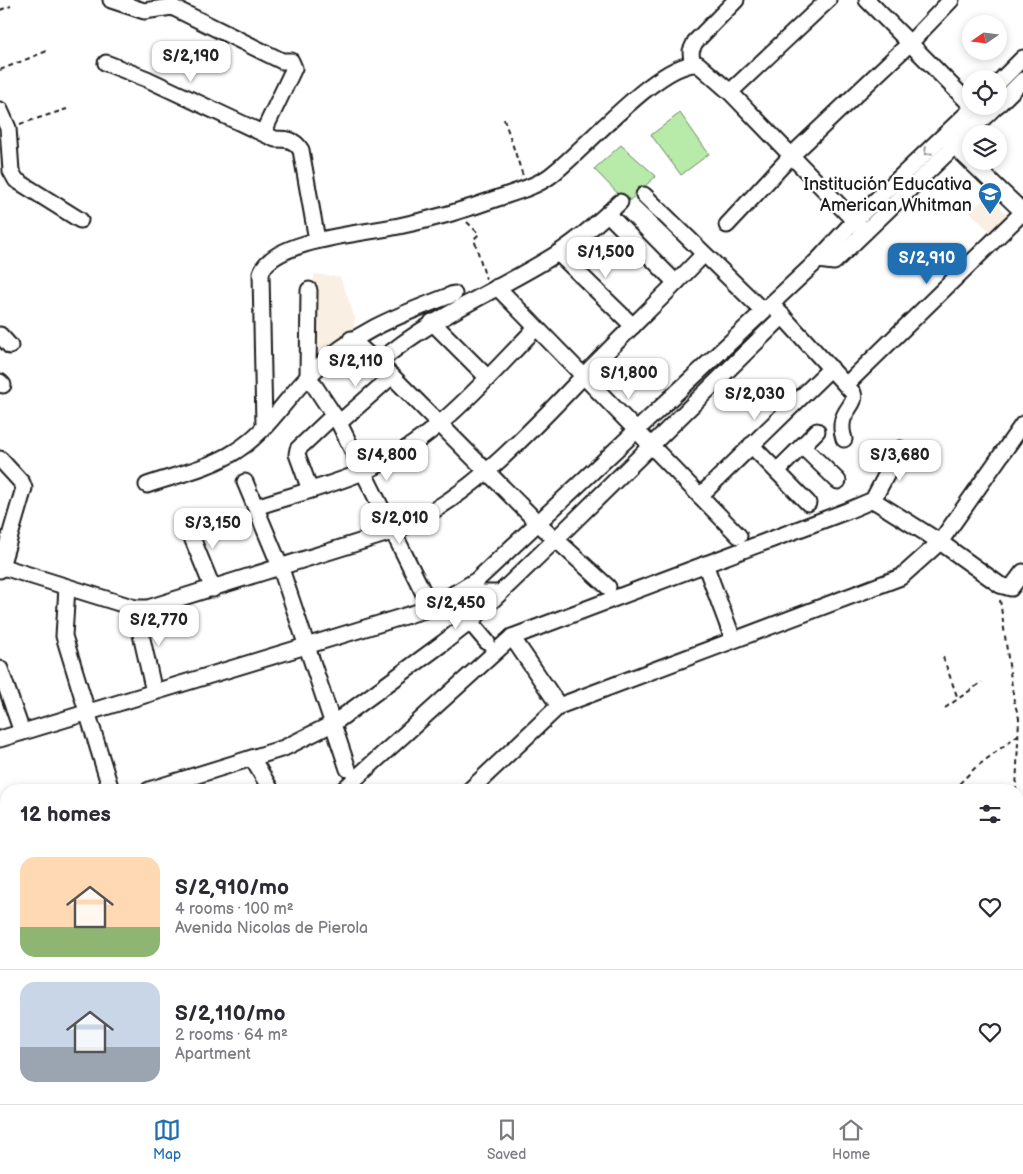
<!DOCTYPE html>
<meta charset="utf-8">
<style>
:root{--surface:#fff;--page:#f2f2f3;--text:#2b2b33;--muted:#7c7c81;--line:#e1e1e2;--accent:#1f6fb2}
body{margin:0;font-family:"Balsamiq Sans",sans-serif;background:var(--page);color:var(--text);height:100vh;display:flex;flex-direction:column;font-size:19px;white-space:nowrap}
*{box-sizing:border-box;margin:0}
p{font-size:16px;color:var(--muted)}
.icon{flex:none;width:28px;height:28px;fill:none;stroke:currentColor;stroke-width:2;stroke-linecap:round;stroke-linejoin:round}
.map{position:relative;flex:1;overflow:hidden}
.side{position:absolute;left:0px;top:784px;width:1024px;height:321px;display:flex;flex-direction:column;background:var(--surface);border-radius:20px 20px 0 0;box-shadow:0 2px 8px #0003}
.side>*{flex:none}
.needle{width:32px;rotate:256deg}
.fabs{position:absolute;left:962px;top:15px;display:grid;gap:10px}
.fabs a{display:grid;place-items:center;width:45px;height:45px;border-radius:50%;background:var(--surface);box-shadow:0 2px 8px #0003;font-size:25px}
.price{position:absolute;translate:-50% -42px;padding:0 11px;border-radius:10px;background:#fff;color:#222;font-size:16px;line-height:32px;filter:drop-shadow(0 1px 2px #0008)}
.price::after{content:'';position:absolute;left:50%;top:30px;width:15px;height:11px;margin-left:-8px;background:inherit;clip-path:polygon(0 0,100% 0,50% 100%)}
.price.selected{background:var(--accent);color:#fff}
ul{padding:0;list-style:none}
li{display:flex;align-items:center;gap:15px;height:125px;padding:0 20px}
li+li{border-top:1px solid var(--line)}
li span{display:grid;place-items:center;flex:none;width:140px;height:100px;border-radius:15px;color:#555}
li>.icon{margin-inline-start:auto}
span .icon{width:60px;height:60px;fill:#fffc;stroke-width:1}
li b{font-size:21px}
h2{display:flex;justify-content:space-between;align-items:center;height:60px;padding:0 20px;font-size:21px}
.menu{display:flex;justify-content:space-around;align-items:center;height:70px;border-top:1px solid var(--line);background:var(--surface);font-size:14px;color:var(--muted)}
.menu a{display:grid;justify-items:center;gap:2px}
.menu .selected{color:var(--accent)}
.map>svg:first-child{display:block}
.built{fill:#f9efe2}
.green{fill:#b8eaaa;stroke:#6a8363}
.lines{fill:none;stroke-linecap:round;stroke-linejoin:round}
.minor-casing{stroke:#1c1c1c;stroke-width:19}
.path{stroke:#1c1c1c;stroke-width:2;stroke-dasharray:5 4;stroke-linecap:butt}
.minor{stroke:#fff;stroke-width:15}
.oneway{stroke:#999}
.labels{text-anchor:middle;stroke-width:4.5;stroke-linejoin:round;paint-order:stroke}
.poi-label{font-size:18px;fill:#1c1c1c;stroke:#fff;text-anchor:end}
</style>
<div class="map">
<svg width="1023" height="1104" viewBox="0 0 1023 1104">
<rect width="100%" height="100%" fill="#fff"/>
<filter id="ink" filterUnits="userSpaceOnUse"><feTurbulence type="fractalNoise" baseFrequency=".02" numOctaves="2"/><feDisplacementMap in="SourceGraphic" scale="10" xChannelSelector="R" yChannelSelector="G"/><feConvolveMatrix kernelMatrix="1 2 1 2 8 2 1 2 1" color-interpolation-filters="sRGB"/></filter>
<g filter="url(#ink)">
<g class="built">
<polygon points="988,194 1009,217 995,237 970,212"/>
<polygon points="314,274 340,277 355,318 353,329 323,349 313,348 311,346"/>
</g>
<g class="green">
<polygon points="680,113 709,154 681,175 651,135"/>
<polygon points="621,145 656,176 627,203 594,169"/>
</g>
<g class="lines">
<g class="minor-casing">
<g id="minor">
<polyline points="111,0 144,11 172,7 282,61 291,61 294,68 263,133"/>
<polyline points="867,0 971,105"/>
<path d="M106,63L147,79L275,139C287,139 294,139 301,150L317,240"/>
<polyline points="692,63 691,51 695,42 736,0"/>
<polyline points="999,82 1023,58"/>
<polyline points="730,92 828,0"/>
<polyline points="999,104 1023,80"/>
<polyline points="0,110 8,128 11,171 16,180 80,220"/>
<polyline points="948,140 1023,212"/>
<polyline points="644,195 763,311"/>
<polyline points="608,214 676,283"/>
<polyline points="727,225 792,155 910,43 951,0"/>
<polyline points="558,253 633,326"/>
<polyline points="818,260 834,262 996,106"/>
<polyline points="497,287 739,536"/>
<polyline points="309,290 308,376 339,423 431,608"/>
<path d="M777,310L853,393C858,407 835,411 844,439"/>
<polyline points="432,322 488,378"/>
<polyline points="0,335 10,346"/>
<polyline points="351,339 392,376 538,523 608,587"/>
<path d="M378,363C432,316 498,291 558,253C580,239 601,220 620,202"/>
<polyline points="851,380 1023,212"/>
<polyline points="0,382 3,385"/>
<polyline points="339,423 392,376"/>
<path d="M264,426L261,273C272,239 368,233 399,226C433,219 465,210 498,198C515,192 535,187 550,176C583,152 659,61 698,64L730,92L865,232"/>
<polyline points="751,445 808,503"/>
<polyline points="802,446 838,481"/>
<polyline points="0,459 22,483 24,488 0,570"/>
<polyline points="777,471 817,431"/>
<polyline points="245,482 280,566 348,769"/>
<path d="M147,485C176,475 210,468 236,451C267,432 285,399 310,375C352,332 399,315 454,294"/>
<polyline points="310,490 297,454 298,449 334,415"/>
<polyline points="700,496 831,368"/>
<polyline points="873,500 940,542 1000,585 1011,588 1023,572"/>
<path d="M256,507C292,495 330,486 365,471C434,442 485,380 536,328"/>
<polyline points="186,523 213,589"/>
<polyline points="705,564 733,639"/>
<path d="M0,566L135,608H148L395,531C473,497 534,427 593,366C629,329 667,293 703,255"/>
<polyline points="67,587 64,636 111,790"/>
<polyline points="455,593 500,593"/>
<polyline points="441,602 470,622 487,642"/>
<polyline points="135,608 154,692"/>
<polyline points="512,637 559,706"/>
<polyline points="0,669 22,732"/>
<polyline points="0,739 431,608 477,580 818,260 854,221 975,106"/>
<polyline points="252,758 271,790"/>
<polyline points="149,790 284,748 334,723 443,643 470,622 556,539 783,316"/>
<polyline points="343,790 512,637 847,511 873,500 900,449"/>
<polyline points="470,790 559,706 901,577 940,542 1023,424"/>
<polyline points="0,840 6,840"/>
<polyline points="0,863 6,864"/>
<polyline points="0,953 6,953"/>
<polyline points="1018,1032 1023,1041"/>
<polyline points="643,1104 648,1099"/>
<polyline points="951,1104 953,1099"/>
</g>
</g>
<g class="path">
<polyline points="0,10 11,6"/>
<polyline points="0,70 47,51"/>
<polyline points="504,119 523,176"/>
<polyline points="20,124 67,109"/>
<polyline points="467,222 479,234 474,239 486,279"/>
<polyline points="1000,600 1014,701 1019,718 1016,790"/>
<polyline points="943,657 958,699"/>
<polyline points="945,708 982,682"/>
<polyline points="953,790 975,768 1018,735"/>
<polyline points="590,1099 597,1104"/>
<polyline points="684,1099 691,1104"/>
</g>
<use href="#minor" class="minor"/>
</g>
<defs><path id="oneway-chevron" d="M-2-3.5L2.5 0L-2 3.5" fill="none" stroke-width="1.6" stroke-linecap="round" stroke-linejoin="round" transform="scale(1.25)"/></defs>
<use class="oneway" href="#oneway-chevron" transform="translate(927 152) rotate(137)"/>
</g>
<defs>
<g id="school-pin" transform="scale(1.25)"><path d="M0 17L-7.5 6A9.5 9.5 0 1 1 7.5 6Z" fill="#1f6fb2" stroke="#fff"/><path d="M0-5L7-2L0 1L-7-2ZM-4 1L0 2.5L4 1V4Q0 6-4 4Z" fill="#fff"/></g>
</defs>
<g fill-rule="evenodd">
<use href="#school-pin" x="990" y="194"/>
</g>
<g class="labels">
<g class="poi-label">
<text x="972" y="190">Institución Educativa<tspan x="972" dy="21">American Whitman</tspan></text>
</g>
</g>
</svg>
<div class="fabs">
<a><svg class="needle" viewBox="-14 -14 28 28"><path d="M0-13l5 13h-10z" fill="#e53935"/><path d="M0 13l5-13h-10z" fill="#7c7c81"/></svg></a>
<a><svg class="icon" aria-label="locate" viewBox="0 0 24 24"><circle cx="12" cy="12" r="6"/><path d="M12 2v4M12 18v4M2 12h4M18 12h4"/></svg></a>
<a><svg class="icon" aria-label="layers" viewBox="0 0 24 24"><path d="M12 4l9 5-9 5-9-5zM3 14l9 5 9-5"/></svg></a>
</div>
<b class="price" style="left:191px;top:83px">S/2,190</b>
<b class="price" style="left:606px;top:279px">S/1,500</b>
<b class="price selected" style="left:927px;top:285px">S/2,910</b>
<b class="price" style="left:356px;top:388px">S/2,110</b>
<b class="price" style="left:629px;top:400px">S/1,800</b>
<b class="price" style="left:755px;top:421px">S/2,030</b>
<b class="price" style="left:387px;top:482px">S/4,800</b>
<b class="price" style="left:900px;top:482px">S/3,680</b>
<b class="price" style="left:400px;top:545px">S/2,010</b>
<b class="price" style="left:213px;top:550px">S/3,150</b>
<b class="price" style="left:456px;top:630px">S/2,450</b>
<b class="price" style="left:159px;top:647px">S/2,770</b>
<section class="side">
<h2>12 homes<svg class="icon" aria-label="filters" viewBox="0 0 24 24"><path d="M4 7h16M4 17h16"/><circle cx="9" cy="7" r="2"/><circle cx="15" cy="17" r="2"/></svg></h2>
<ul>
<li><span style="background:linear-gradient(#ffd9b3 70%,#8fb573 0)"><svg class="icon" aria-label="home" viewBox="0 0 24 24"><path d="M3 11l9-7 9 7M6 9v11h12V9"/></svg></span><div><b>S/2,910/mo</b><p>4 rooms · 100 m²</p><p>Avenida Nicolas de Pierola</p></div><svg class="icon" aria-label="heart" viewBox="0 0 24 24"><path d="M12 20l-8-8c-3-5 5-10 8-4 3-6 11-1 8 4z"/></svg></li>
<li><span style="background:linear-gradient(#c9d6e8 65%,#9aa5b1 0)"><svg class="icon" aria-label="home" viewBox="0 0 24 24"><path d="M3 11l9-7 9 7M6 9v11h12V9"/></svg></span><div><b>S/2,110/mo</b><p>2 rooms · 64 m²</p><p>Apartment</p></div><svg class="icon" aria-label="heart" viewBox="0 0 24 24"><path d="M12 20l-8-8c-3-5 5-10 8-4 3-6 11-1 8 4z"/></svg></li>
</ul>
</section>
</div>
<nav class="menu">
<a class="selected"><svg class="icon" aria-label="map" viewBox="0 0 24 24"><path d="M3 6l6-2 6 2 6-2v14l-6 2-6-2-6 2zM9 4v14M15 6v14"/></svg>Map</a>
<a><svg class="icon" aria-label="saved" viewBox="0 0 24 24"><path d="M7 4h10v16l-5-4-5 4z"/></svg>Saved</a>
<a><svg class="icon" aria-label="home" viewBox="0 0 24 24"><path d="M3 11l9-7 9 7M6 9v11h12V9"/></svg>Home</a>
</nav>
